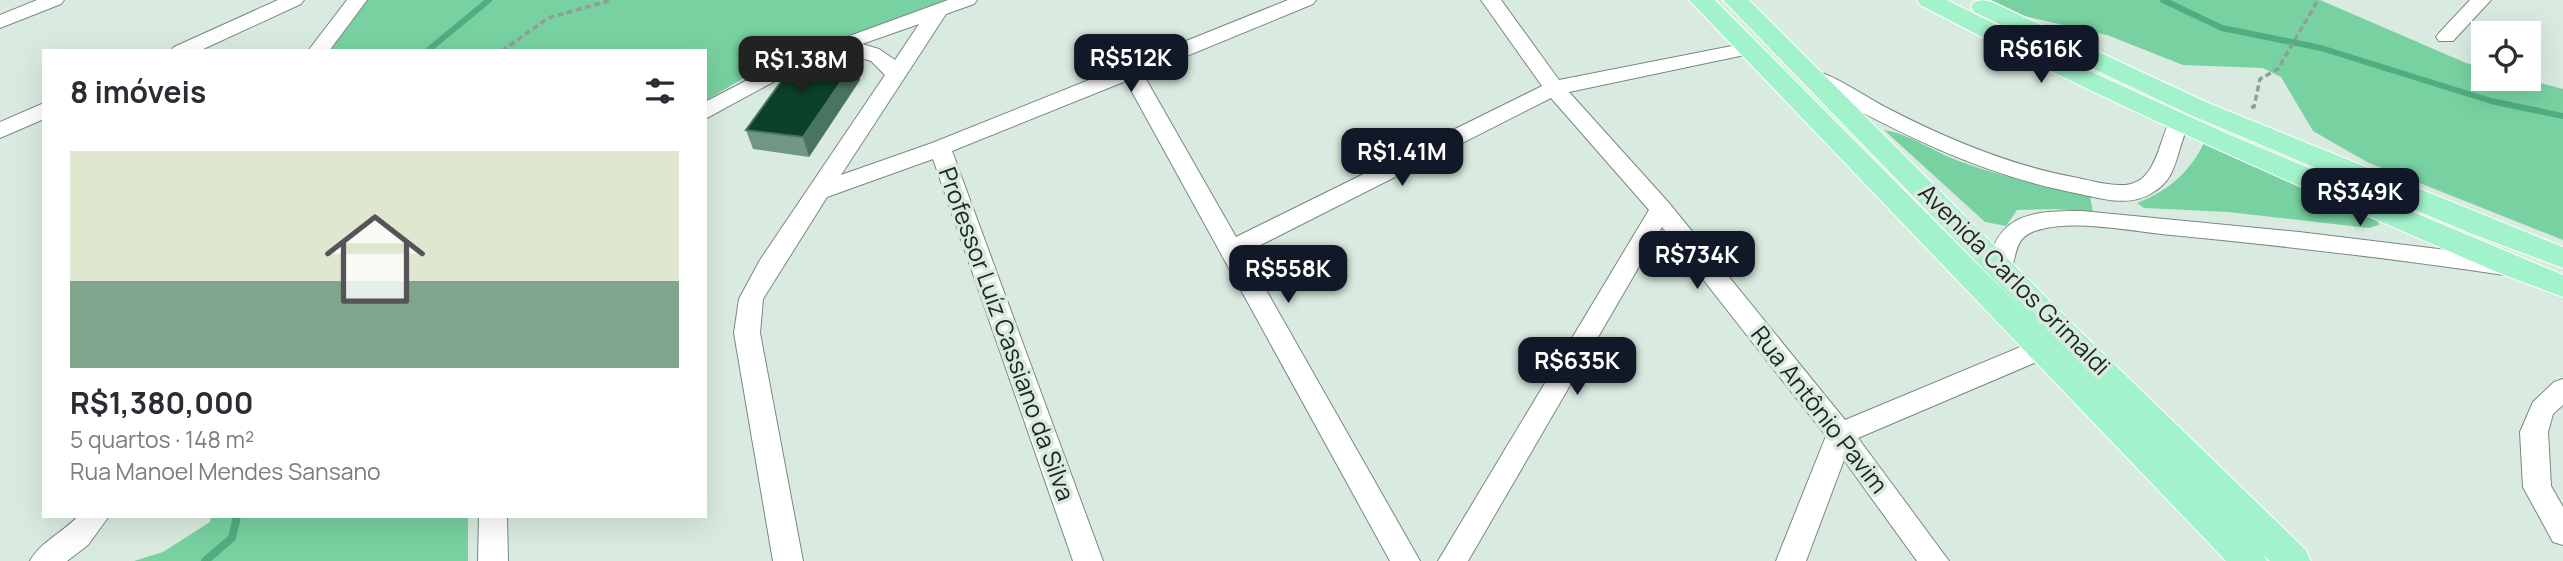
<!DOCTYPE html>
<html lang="pt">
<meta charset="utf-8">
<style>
:root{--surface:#fff;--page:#f2f2f3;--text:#2b2b33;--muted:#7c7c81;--accent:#111827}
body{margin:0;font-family:Manrope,sans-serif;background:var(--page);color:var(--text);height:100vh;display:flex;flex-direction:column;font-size:26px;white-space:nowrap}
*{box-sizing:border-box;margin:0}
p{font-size:23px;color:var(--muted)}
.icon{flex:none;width:38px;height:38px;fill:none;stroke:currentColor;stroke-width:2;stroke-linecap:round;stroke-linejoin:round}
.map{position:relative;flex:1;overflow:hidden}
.drawer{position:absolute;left:42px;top:49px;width:665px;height:469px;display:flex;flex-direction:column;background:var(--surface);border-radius:0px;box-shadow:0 7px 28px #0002}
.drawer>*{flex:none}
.tools{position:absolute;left:2471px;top:21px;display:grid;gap:14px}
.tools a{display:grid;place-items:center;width:70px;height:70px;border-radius:0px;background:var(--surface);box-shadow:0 7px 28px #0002;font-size:35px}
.price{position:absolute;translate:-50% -60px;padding:0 16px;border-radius:14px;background:var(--accent);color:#fff;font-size:23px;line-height:46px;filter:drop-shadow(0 2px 4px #0008)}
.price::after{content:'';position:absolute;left:50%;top:42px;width:21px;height:16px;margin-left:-10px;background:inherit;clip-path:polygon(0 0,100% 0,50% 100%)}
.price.selected{background:#222;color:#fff}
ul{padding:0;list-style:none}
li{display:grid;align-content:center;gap:14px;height:371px;padding:0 28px}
li span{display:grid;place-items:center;height:217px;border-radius:0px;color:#555}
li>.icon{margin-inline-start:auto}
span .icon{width:126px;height:126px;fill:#fffc;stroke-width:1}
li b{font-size:30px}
h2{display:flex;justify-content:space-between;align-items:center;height:84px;padding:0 28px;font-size:30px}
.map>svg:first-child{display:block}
.green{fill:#78d1a1}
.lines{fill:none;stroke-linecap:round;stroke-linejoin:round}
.stream-far1{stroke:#50ae7e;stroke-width:6}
.stream{stroke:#50ae7e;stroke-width:8}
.minor-casing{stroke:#79897f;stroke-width:2}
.major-casing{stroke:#fff;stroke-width:2}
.path{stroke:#919e96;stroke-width:3.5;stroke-dasharray:6 3.5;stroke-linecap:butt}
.minor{fill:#fff;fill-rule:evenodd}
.major{fill:#a2f3cb;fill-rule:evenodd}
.wall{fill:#729684}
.shaded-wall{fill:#4a7460}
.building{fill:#0c4129;stroke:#4a7460;stroke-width:2}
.labels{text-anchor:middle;stroke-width:7;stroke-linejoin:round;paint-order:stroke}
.street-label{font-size:24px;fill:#1e2420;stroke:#d9ebe0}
</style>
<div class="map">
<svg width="2563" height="561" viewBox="0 0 2563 561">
<rect width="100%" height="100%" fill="#d9ebe0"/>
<g class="green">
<polygon points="366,0 951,0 764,66 705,101 705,51 327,51"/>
<polygon points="1991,0 2320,0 2466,63 2483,67 2483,79 2525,79 2563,89 2563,240 2367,162 2313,131 2281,77 2263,68 2183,65 2107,35 2024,16"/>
<path d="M1884,130C1910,134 1934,152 1959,161C2001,177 2046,186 2090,196L2093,212L2056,209L2017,210L2006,226L1985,222Z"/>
<path d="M2204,143L2362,208L2377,217L2379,225L2369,228L2228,212L2144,208L2137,203C2168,191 2189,173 2204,143Z"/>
<polygon points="211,516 468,516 468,561 134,561 163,552 210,522"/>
</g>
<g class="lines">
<g class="stream-far1">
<polyline points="2163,0 2222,28 2321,48 2491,101 2563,116"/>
<polyline points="427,51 489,0"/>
</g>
<polyline class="stream" points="205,561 232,538 237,516"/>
<g class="minor-casing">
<g id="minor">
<polygon points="37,0 64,0 61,4 0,28 0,15"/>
<polygon points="278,0 304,0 301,4 199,51 171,51 174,47"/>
<polygon points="347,0 367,0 329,51 308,51"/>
<path d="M948,0H977L974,4L946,14L841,175L932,143L1288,0H1316L1313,4L1143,74L1236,237L1542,86L1481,0H1501L1559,80L1747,43L1754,45L1757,49L1754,53L1569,92L1669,203L1845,420L2049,335L2058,332L2067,335L2071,342L2067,349L1858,438L1949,561H1917L1844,460L1806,561H1776L1826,436L1662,227L1468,561H1438L1649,210L1551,98L1245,253L1420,561H1390L1126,81L952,151L1103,561H1073L933,159L827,197L763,299L760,333L803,561H773L734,333L739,299L760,260L885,75L871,61L841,52L775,81L705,119V102L792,57ZM919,24L895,60L879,49L862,44Z"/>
<polygon points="2470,0 2491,0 2453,41 2439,41 2436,37 2439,33"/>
<path d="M1813,70C1839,77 1865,97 1889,109C1949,140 2011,166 2078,178C2092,181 2106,185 2120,185C2175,187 2150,89 2205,103L2208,108C2203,116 2193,117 2189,125C2175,150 2180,177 2152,193C2130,207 2103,199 2080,194C1980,175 1894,131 1806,82L1802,77L1806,72Z"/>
<polygon points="44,103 44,119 0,138 0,122"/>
<path d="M2082,211L2299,232L2504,257L2513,260L2516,266L2513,272L2504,275C2390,258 2276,245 2161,234C2125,230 2070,219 2035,231C2013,238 2018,257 2009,273L2000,276L1991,273L1988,267C1997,212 2035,211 2082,211Z"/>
<polygon points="2563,379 2563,405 2553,414 2548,432 2551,486 2563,507 2563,545 2553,542 2523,487 2520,432 2533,402 2554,382"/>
<path d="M78,516H109L88,545L67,561H30C40,542 64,532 78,516Z"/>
<polygon points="479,516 507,516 508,561 478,561"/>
</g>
</g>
<g class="major-casing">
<g id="major">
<polygon points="1689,0 1715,0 2024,311 1723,0 1749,0 2079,330 2306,550 2311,561 2270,561 2264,555 2267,561 2226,561"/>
<path d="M1917,0H1947L2081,67L2228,134L2563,275V297L2504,275C2307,190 2110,105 1920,5Z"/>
<polygon points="1982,0 1992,2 2206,102 2563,247 2563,268 2472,234 2188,114 1974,12 1971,7 1974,2"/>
</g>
</g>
<g class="path">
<polyline points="502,51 548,18 612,0"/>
<polyline points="2251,107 2254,107 2260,79 2278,69 2318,0"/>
</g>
<use href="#minor" class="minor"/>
<use href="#major" class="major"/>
</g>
<polygon class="wall" points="855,61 860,80 809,157 753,149 746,130"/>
<polygon class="shaded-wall" points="855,61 860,80 809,157 803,137"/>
<polygon class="building" points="801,54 855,61 803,137 746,130"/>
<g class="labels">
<g class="street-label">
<text transform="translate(2014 280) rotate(45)" y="8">Avenida Carlos Grimaldi</text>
<text transform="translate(1006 334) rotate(70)" y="8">Professor Luíz Cassiano da Silva</text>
<text transform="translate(1819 410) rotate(52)" y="8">Rua Antônio Pavim</text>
</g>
</g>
</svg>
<div class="tools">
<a><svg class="icon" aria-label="locate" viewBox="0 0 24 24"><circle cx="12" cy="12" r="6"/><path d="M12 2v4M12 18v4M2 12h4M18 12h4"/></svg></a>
</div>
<b class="price" style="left:2041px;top:85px">R$616K</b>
<b class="price" style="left:1131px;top:94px">R$512K</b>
<b class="price selected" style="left:801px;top:96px">R$1.38M</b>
<b class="price" style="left:1402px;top:188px">R$1.41M</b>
<b class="price" style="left:2360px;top:228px">R$349K</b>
<b class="price" style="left:1697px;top:291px">R$734K</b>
<b class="price" style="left:1288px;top:305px">R$558K</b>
<b class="price" style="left:1577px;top:397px">R$635K</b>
<section class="drawer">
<h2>8 imóveis<svg class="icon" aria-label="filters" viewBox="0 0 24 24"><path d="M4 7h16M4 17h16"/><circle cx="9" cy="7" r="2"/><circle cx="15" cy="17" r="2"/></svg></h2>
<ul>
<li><span style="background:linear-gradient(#dfe7d0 60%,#7fa58c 0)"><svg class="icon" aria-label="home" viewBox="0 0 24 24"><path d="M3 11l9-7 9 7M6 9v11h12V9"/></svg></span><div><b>R$1,380,000</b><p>5 quartos · 148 m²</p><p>Rua Manoel Mendes Sansano</p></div></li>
</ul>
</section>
</div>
